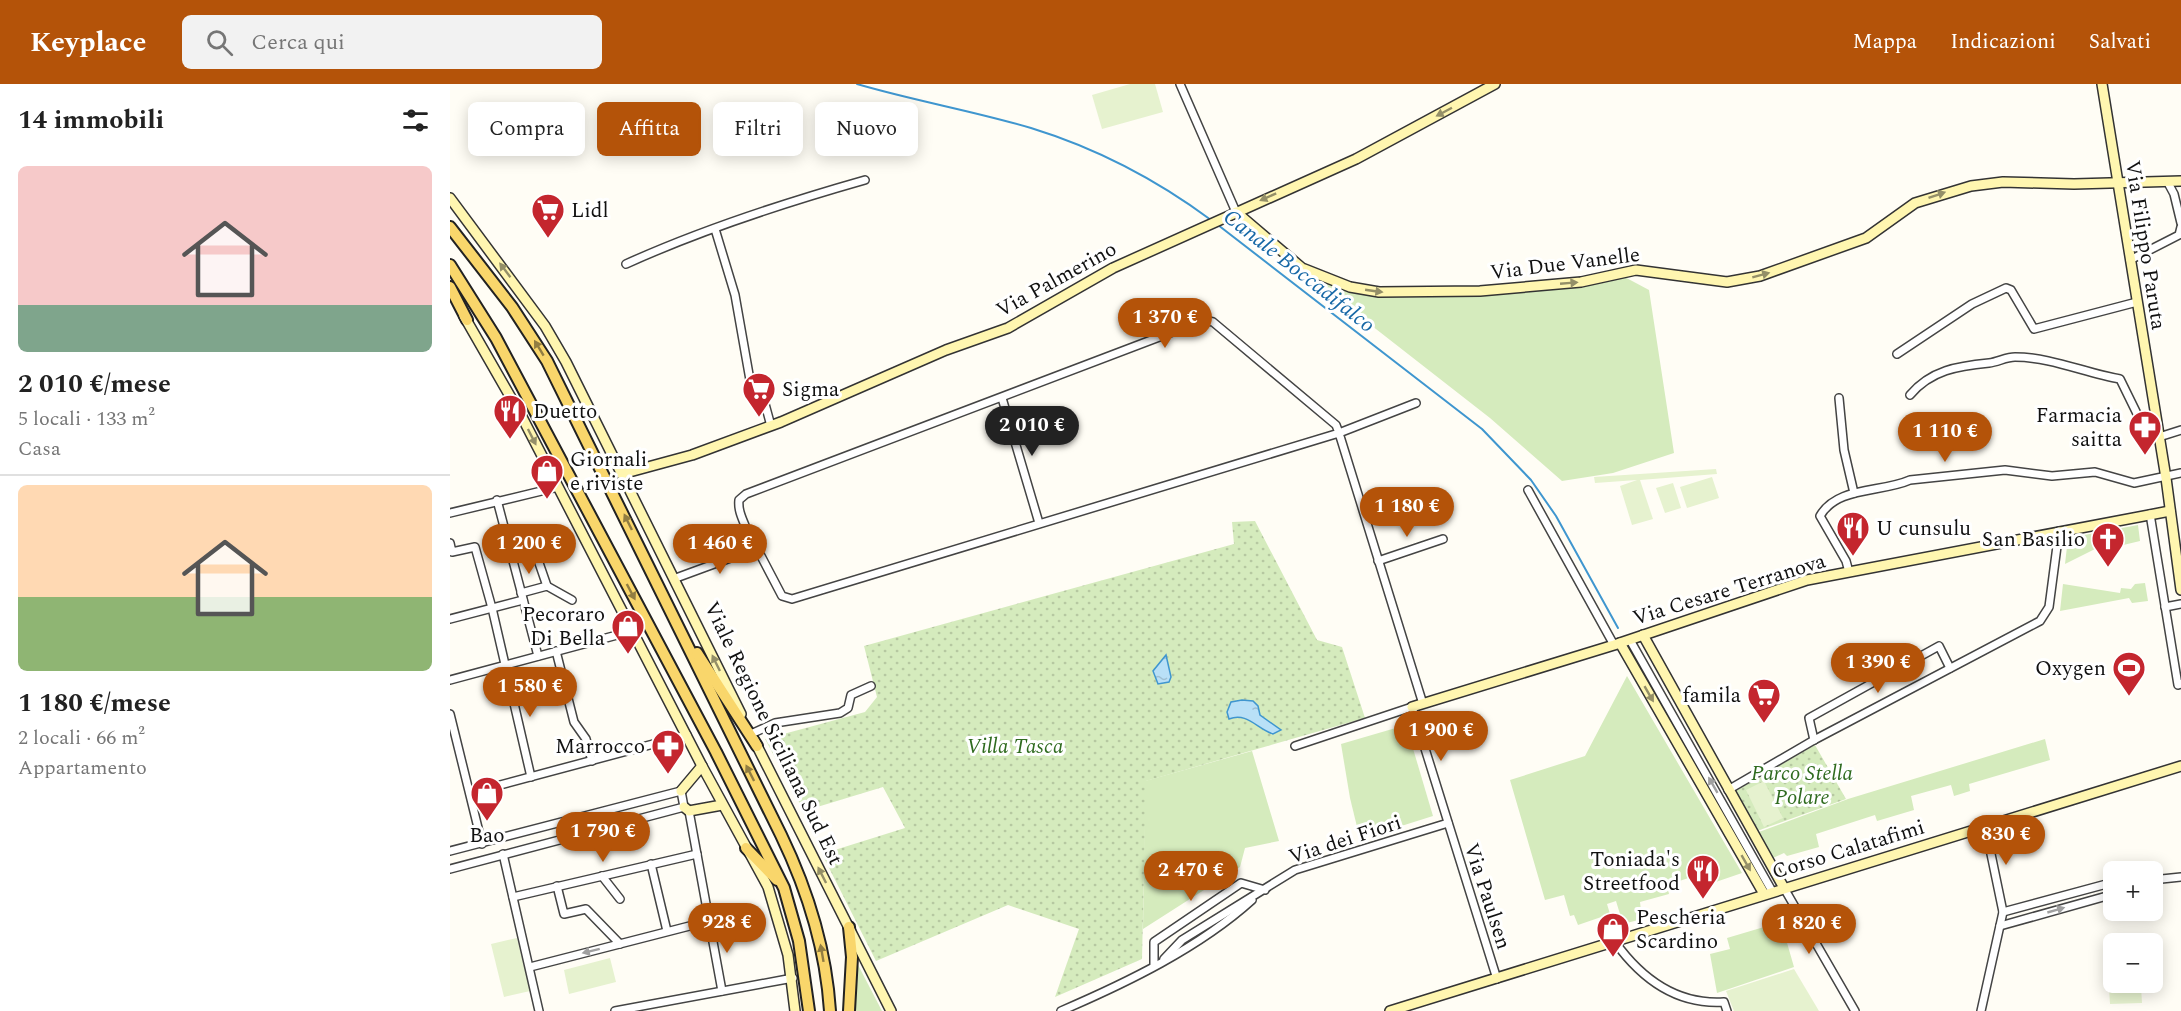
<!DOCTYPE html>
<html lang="it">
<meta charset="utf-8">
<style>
:root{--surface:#fff;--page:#f2f2f2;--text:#222;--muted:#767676;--line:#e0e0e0;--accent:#b45309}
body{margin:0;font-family:Spectral,serif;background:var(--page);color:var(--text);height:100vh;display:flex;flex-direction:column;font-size:22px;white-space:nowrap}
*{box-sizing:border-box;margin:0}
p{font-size:20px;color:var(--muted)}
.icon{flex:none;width:33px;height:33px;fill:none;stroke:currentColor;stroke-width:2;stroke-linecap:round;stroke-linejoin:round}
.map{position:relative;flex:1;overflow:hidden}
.side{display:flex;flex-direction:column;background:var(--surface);width:450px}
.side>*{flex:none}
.hud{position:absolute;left:18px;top:18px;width:570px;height:54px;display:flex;gap:12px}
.controls{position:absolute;left:1653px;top:777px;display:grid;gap:12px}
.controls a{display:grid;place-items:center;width:60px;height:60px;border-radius:9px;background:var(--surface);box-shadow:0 3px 15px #0003;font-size:30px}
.price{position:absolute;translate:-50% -51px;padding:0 14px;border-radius:21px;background:var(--accent);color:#fff;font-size:20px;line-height:39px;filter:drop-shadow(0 2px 3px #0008)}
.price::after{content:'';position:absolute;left:50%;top:36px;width:18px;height:14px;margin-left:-9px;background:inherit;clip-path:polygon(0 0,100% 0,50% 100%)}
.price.on{background:#222;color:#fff}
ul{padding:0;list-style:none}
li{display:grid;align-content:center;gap:12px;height:318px;padding:0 18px}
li+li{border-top:2px solid var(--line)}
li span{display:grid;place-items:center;height:186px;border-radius:9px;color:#555}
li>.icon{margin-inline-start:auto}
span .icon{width:108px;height:108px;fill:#fffc;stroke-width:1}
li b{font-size:26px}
h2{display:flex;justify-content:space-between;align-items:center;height:72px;padding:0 18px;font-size:26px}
.tag{padding:0 21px;border-radius:9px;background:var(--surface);box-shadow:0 3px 15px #0003;font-size:21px;line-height:54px}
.tag.on{background:var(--accent);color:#fff}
header{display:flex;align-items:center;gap:36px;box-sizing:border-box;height:84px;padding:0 30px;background:var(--accent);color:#fff}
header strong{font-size:28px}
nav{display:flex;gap:33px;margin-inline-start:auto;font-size:21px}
.search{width:420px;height:54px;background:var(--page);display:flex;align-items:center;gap:15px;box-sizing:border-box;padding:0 21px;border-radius:9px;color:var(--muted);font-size:22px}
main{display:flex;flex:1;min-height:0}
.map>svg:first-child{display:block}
.grass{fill:#d5ebbd}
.park{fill:url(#park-dots)}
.pitch{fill:#e6f2cf}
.water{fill:url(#water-ripples);stroke:#3f96cf;stroke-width:1.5}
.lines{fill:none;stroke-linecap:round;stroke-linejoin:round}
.stream{stroke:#3f96cf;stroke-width:2}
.street-casing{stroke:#444;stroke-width:10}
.secondary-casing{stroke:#333;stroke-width:12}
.primary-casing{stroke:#222;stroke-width:14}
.street{stroke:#fff;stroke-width:7}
.secondary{stroke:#fff6b0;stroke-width:9}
.primary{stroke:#f9d66b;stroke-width:10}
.oneway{fill:#948f68}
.oneway2{fill:#917d42}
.oneway3{fill:#a0a0a0}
.labels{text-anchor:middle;stroke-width:6;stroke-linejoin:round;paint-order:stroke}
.poi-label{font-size:21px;fill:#111;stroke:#fff;text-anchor:end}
.street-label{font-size:21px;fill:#111;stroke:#fff}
.park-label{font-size:21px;font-style:italic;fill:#2f6b1f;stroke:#fff}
.water-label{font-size:22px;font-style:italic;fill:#1768a6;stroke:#fff}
</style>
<header>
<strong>Keyplace</strong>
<div class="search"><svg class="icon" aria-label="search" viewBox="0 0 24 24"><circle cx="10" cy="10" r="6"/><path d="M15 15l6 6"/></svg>Cerca qui</div>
<nav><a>Mappa</a><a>Indicazioni</a><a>Salvati</a></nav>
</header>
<main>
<section class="side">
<h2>14 immobili<svg class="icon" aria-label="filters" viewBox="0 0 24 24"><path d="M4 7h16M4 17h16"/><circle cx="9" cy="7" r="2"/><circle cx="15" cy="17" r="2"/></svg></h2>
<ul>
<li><span style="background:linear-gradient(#f6c9c9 75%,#7fa58c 0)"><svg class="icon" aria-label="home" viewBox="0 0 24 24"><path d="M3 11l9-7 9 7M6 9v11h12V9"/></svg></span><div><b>2 010 €/mese</b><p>5 locali · 133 m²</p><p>Casa</p></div></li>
<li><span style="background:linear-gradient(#ffd9b3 60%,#8fb573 0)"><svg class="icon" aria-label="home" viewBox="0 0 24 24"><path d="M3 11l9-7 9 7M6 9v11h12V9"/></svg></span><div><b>1 180 €/mese</b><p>2 locali · 66 m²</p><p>Appartamento</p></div></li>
</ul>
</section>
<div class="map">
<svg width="1731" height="927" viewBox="0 0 1731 927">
<defs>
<pattern id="park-dots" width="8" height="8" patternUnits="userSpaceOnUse" patternTransform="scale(1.5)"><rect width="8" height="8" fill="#d5ebbd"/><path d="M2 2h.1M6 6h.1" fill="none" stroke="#b6c8a1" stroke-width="1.8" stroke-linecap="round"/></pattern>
<pattern id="water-ripples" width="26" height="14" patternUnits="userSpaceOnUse" patternTransform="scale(1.5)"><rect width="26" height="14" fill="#b9e0f7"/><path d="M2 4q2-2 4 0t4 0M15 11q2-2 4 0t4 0" fill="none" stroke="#9ebfd3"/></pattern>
</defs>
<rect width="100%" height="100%" fill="#fffdf5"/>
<g class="grass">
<polygon points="1169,190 1199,206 1224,369 1163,389 1112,397 1040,334 867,199 960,208 1122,199"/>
<polygon points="1688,441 1690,457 1665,463 1661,457 1615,480 1618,454"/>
<polygon points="1695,499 1698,517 1682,519 1679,514 1610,527 1613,500 1670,509 1671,504 1681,505 1685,500"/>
<polygon points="1177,592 1292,789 1257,801 1254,789 1217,801 1219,810 1190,818 1192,835 1173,840 1166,817 1157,820 1160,830 1128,841 1124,831 1120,832 1114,811 1095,816 1060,696 1135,672"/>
<polygon points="956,641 983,732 910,755 900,714 891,660"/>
<polygon points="1595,655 1600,676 1519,700 1520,707 1504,712 1501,701 1461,712 1464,726 1427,737 1425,731 1366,750 1369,763 1337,772 1334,769 1323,774 1309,748 1398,715"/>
<polygon points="802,667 829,757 795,764 790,783 693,845 695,697"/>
<polygon points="1331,838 1344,883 1267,909 1260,870 1280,865 1277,854"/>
<polygon points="406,877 432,927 403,927"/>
</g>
<g class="park">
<polygon points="805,437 867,556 892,563 915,634 696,697 692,875 605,913 629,845 558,821 426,877 372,770 455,744 433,703 354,727 315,655 415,628 427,613 414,562 784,460 782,438"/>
<polygon points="1365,661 1396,715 1307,747 1284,708"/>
</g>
<g class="pitch">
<polygon points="680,0 705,0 713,28 652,45 642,11"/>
<polygon points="1266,385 1267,390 1190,396 1203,435 1182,441 1170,402 1187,396 1145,399 1144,393"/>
<polygon points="1262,393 1269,414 1237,424 1230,403"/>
<polygon points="1223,399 1231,424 1215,429 1206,404"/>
<polygon points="1314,697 1333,734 1314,743 1296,706"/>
<polygon points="67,854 80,907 54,913 41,860"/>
<polygon points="160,874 166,898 119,910 114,886"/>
<polygon points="1344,885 1369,927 1284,927 1276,907"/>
<polygon points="1691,903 1692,919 1660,920 1659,904"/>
</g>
<g class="water">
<polygon points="716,571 721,593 719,598 708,600 703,587"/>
<path d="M792,616L803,617L808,622L810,631L831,646L823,650C806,644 797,628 779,635L777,628L781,618Z"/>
</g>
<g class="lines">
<g class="stream">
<path d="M407,0C465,17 524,27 581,44C646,64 707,96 761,136"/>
<polyline points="768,141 1032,345 1081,396 1106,432 1168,544"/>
</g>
<g class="street-casing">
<g id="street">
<polyline points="730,0 786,128"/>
<polyline points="1717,97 1724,110 1731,139"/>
<polyline points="265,145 285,211 300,296 312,309 321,342"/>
<polyline points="1680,176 1729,151 1731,143"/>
<path d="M176,180C253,145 334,119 415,96"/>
<polyline points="1447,270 1522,220 1556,204 1561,206 1584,245 1687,218"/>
<path d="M1460,311C1481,286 1508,282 1539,279C1548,278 1556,273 1565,273C1601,273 1635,289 1670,295L1695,346L1708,345"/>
<polyline points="552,314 589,439"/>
<polyline points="1389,314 1394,366 1404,409"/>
<path d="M966,319L889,349L342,515L332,512L311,472L301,464C301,446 287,433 289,416L296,410L754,236L763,238L886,341L889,349L973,620"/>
<polyline points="1709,353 1731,346"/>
<polyline points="1078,406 1164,561"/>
<polyline points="47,416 88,572"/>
<polyline points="0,429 108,403"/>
<polyline points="1700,430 1728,601 1731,600"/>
<polyline points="79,450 97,502"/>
<polyline points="0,459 2,468 25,463 42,524 81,693"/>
<polyline points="928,477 993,455"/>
<path d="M1399,488L1396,477L1370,432C1387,402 1431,409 1460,396L1555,386L1602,392L1645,388L1684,399L1731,389"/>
<polyline points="226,494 294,469 301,464"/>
<polyline points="71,509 97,502 122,516"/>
<polyline points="1715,523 1731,520"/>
<polyline points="0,535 73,516"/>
<polyline points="1180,556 1322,807"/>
<polyline points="106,567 124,638 136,655 142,677"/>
<polyline points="0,596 182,547"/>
<polyline points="0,630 32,760"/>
<polyline points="301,650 325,639 390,629 398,624 401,611 421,602"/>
<polyline points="1364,656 1359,634 1489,562 1500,584"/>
<polyline points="845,662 962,623 1047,895"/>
<polyline points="1278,706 1364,656 1590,537 1599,523 1609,447"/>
<polyline points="20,709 237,651"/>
<polyline points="239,727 272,907"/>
<polyline points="0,767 231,707 234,723 0,785"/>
<polyline points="53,770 89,927"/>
<polyline points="201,780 217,847"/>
<polyline points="152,792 170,815"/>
<polyline points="1702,796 1731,793"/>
<polyline points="107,802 114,830 136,825 170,860"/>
<polyline points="1334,804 1405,927"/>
<polyline points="63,813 247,770"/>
<polyline points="1553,828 1664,798"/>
<polyline points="1550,842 1664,810"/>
<path d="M1165,858C1191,894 1227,921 1274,918L1277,927"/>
<polyline points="714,875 732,856 845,786 998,739"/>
<polyline points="704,880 704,858 791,799 815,806"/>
<polyline points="80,883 259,837"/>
<polyline points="165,927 343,894"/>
<path d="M611,927C676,899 749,864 802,816"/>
<polyline points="1531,927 1553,828 1535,741"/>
</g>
</g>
<g class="secondary-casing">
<g id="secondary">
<polyline points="1652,0 1716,394 1731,506"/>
<polyline points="0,114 95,242 116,278 291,630"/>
<polyline points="786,128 852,184 900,203 929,208 1030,207 1131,198 1186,186 1277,198 1310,192 1416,154 1465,119 1521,102 1553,98 1624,100 1731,97"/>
<polyline points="14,232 72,333 252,682 318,803 338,871 345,927"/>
<polyline points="172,390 242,371 331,338 496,266 558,244 663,184 906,75 1045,0"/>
<polyline points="1193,551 1334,804"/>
<polyline points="1170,559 1314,810"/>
<polyline points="962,623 1164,561 1357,496 1720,427"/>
<polyline points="304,656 441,927"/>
<polyline points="231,707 252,682"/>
<polyline points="234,723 239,727 272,721"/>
<polyline points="940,927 1731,682"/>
</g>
</g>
<g class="primary-casing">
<g id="primary">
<path d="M0,143L62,223L97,277L331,751C358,807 376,865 380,927"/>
<polyline points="0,181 46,254 266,668 334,804 349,857 359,927"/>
<polyline points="0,203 17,236"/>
<polyline points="247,569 307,662"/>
<polyline points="296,764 327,796"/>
<polyline points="399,927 402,873 399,843"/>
</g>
</g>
<use href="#street" class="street"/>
<use href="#secondary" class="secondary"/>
<use href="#primary" class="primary"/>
</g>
<defs><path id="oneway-solid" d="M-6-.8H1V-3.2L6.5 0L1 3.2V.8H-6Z" transform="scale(1.5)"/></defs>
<g class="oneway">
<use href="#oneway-solid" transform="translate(994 28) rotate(152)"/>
<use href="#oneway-solid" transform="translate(1487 111) rotate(-19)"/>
<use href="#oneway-solid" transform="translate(818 113) rotate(156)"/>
<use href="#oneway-solid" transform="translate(55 186) rotate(-127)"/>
<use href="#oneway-solid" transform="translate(1311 191) rotate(-15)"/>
<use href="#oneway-solid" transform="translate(1119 199) rotate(-5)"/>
<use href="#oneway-solid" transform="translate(924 207) rotate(8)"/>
<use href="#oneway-solid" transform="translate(82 353) rotate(63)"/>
<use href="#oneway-solid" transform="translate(266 579) rotate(-116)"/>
<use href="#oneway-solid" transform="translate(1199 610) rotate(60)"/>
<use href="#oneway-solid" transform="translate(1296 779) rotate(60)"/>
<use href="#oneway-solid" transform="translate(372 791) rotate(-117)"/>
</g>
<g class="oneway2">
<use href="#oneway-solid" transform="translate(89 264) rotate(-121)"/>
<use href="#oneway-solid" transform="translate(178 438) rotate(-116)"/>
<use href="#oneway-solid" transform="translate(181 508) rotate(62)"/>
<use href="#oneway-solid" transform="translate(300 689) rotate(-117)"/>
<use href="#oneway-solid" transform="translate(372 869) rotate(-100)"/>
</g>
<g class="oneway3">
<use href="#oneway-solid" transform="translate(1263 701) rotate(-120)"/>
<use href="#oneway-solid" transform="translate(1606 826) rotate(-16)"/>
<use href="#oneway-solid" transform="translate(141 867) rotate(166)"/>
</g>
<defs>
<g id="supermarket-pin" transform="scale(1.725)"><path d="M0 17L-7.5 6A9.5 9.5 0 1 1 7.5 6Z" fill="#c4262e" stroke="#fff"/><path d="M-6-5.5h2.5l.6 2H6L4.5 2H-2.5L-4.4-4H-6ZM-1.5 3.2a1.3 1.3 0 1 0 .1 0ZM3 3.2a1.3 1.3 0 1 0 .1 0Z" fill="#fff"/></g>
<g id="restaurant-pin" transform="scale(1.725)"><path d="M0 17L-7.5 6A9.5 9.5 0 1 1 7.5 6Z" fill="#c4262e" stroke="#fff"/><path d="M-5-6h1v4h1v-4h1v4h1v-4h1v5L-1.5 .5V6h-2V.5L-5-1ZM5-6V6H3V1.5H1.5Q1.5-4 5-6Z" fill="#fff"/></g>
<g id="pharmacy-pin" transform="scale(1.725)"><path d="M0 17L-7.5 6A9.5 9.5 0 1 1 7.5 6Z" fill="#c4262e" stroke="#fff"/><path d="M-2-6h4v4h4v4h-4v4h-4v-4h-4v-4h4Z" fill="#fff"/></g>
<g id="shop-pin" transform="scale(1.725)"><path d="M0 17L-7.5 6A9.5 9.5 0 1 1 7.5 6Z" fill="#c4262e" stroke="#fff"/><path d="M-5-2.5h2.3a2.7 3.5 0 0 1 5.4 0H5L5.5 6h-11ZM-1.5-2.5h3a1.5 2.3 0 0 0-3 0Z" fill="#fff"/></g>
<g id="church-pin" transform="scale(1.725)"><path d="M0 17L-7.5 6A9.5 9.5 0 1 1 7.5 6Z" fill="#c4262e" stroke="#fff"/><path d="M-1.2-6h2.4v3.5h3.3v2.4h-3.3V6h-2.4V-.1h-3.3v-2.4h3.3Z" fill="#fff"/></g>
<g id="stadium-pin" transform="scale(1.725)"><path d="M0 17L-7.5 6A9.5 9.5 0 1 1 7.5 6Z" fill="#c4262e" stroke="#fff"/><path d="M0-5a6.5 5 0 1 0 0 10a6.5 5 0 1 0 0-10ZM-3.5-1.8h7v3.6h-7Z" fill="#fff"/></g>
</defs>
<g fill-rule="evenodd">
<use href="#supermarket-pin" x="98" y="126"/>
<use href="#supermarket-pin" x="309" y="305"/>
<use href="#restaurant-pin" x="60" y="327"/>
<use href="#pharmacy-pin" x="1695" y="343"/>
<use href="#shop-pin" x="97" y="387"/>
<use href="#restaurant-pin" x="1403" y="444"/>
<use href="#church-pin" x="1658" y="455"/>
<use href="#shop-pin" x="178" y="542"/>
<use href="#stadium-pin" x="1679" y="584"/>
<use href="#supermarket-pin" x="1314" y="611"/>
<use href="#pharmacy-pin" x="218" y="662"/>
<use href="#shop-pin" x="37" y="709"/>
<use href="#restaurant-pin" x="1253" y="787"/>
<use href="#shop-pin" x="1163" y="845"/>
</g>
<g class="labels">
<g class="poi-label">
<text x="121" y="133" text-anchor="start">Lidl</text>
<text x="332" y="312" text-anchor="start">Sigma</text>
<text x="83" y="334" text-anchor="start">Duetto</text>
<text x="1672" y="338">Farmacia<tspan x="1672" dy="24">saitta</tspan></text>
<text x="120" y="382" text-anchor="start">Giornali<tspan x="120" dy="24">e riviste</tspan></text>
<text x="1426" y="451" text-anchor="start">U cunsulu</text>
<text x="1635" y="462">San Basilio</text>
<text x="155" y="537">Pecoraro<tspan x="155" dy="24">Di Bella</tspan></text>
<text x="1656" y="591">Oxygen</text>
<text x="1291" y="618">famila</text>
<text x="195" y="669">Marrocco</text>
<text x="37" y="758" text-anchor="middle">Bao</text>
<text x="1230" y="782">Toniada's<tspan x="1230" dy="24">Streetfood</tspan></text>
<text x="1186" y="840" text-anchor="start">Pescheria<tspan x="1186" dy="24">Scardino</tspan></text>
</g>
<g class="street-label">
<text transform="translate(1696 161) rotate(81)" y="7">Via Filippo Paruta</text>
<text transform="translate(1115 179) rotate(-7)" y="7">Via Due Vanelle</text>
<text transform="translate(606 195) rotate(-29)" y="7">Via Palmerino</text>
<text transform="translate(1279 505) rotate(-17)" y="7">Via Cesare Terranova</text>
<text transform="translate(324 649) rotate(64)" y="7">Viale Regione Siciliana Sud Est</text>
<text transform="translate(895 755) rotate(-18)" y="7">Via dei Fiori</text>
<text transform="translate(1398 765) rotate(-17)" y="7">Corso Calatafimi</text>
<text transform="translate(1038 812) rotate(72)" y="7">Via Paulsen</text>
</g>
<g class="park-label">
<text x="565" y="669">Villa Tasca</text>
<text x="1352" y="696">Parco Stella<tspan x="1352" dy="24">Polare</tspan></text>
</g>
<g class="water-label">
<text transform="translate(850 186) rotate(38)" y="8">Canale Boccadifalco</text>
</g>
</g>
</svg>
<div class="controls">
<a>+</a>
<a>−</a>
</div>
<b class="price" style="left:715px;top:265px">1 370 €</b>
<b class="price on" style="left:582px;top:373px">2 010 €</b>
<b class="price" style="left:1495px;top:379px">1 110 €</b>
<b class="price" style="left:957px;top:454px">1 180 €</b>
<b class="price" style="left:79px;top:491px">1 200 €</b>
<b class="price" style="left:270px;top:491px">1 460 €</b>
<b class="price" style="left:1428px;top:610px">1 390 €</b>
<b class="price" style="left:80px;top:634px">1 580 €</b>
<b class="price" style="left:991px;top:678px">1 900 €</b>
<b class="price" style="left:153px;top:779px">1 790 €</b>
<b class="price" style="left:1556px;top:782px">830 €</b>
<b class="price" style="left:741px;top:818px">2 470 €</b>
<b class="price" style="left:277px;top:870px">928 €</b>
<b class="price" style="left:1359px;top:871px">1 820 €</b>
<div class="hud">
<a class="tag">Compra</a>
<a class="tag on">Affitta</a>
<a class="tag">Filtri</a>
<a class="tag">Nuovo</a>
</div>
</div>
</main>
